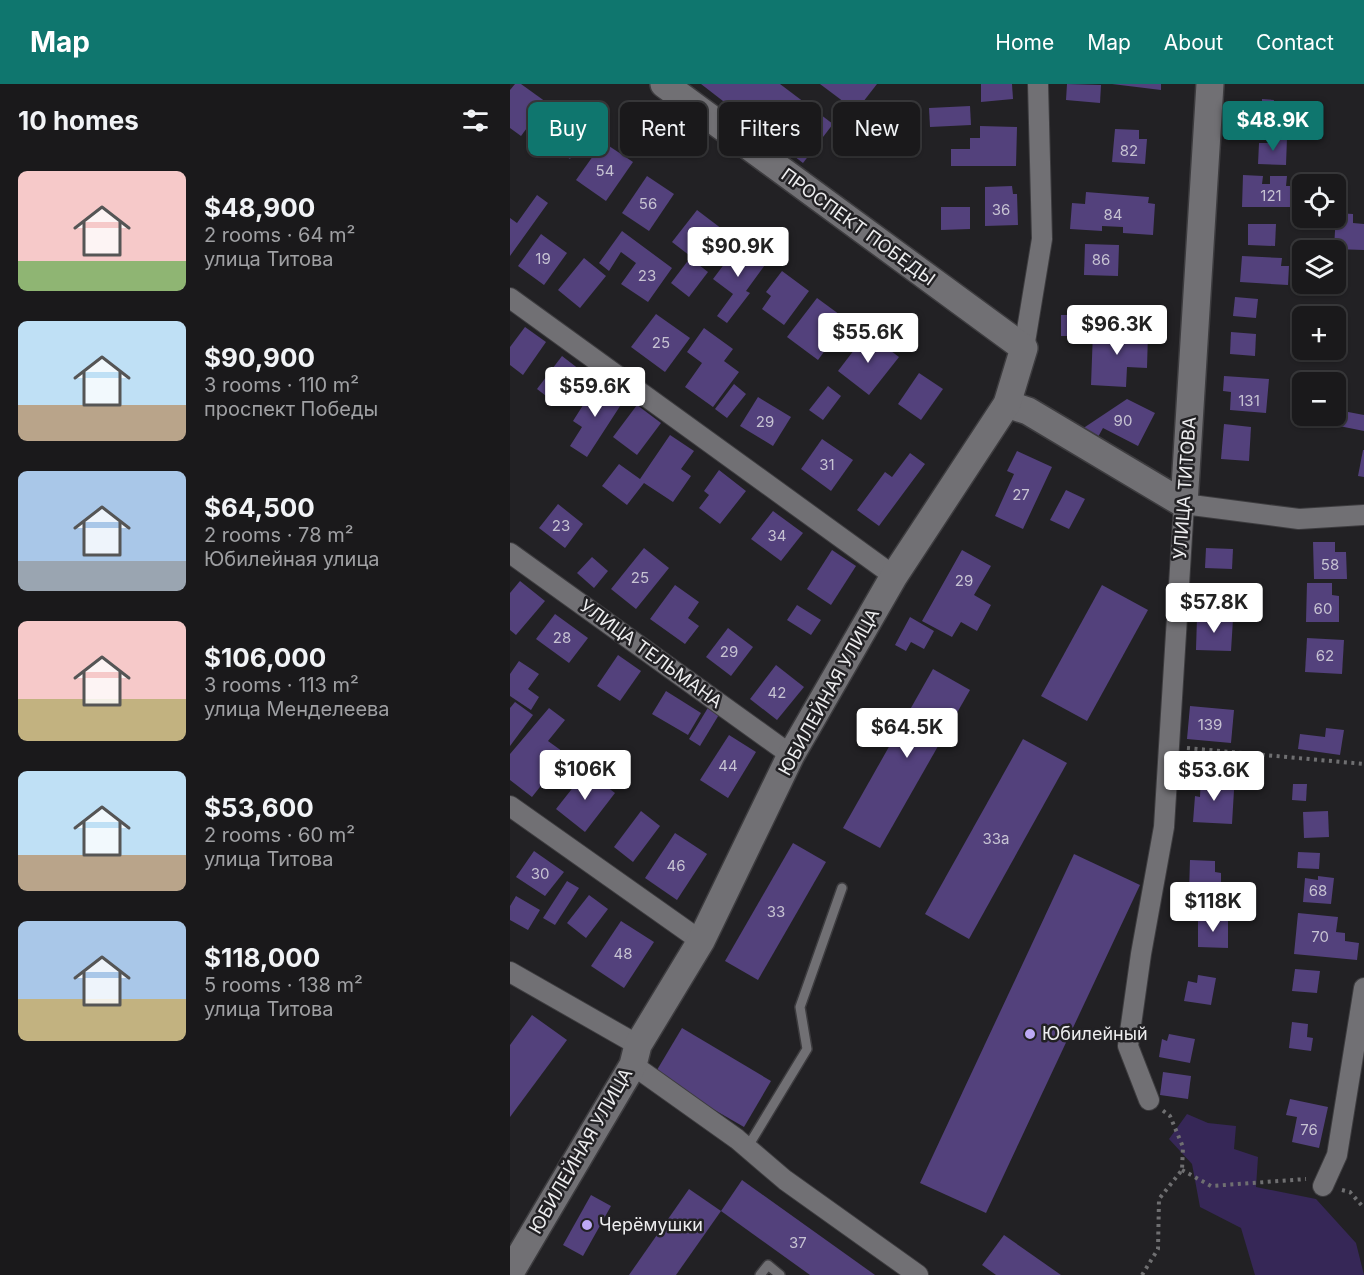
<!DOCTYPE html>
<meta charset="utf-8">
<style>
:root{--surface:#1a191b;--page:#272628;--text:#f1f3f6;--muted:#9fa0a3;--line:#38383a;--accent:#0f766e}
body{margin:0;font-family:Inter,sans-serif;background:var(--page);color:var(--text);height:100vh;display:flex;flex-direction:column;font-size:22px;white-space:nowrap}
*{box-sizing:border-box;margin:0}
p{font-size:20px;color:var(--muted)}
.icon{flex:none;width:33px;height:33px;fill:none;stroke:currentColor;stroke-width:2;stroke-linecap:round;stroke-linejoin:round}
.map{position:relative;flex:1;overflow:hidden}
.details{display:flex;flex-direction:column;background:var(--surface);width:510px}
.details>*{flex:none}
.banner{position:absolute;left:18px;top:18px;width:570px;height:54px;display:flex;gap:12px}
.controls{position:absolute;left:782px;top:90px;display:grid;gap:12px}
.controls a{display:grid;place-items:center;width:54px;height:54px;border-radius:9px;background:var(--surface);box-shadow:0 2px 4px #0004,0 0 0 2px var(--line);font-size:30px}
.price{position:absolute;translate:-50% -51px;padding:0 14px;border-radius:6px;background:#fff;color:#222;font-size:20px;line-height:39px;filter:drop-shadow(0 2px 3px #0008)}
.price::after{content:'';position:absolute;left:50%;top:36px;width:18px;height:14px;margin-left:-9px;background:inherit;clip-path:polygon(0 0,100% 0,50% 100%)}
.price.selected{background:var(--accent);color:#fff}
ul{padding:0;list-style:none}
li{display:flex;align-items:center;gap:18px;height:150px;padding:0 18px}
li span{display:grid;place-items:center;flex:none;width:168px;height:120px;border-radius:9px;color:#555}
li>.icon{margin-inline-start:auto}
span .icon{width:72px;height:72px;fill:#fffc;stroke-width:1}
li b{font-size:26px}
h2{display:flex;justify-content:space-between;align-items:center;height:72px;padding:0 18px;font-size:26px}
.pill{padding:0 21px;border-radius:9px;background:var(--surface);box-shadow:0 2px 4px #0004,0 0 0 2px var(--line);font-size:21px;line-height:54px}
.pill.selected{background:var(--accent);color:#fff}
header{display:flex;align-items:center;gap:36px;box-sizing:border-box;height:84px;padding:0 30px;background:var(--accent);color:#fff}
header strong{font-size:28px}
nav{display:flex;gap:33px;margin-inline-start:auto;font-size:21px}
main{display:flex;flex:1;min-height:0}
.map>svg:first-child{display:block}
.green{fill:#362757}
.building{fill:#53417c}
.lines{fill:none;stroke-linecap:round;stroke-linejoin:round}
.lane-casing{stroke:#3d3c3f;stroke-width:12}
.street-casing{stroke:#3d3c3f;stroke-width:22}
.secondary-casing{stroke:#3d3c3f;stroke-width:30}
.path{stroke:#6f6f71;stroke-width:4;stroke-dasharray:3 4.5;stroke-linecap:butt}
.lane{stroke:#717074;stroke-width:9}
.street{stroke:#717074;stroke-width:20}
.secondary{stroke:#717074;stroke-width:27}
.poi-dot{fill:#bda9f5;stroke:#222124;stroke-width:2}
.labels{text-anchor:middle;stroke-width:5;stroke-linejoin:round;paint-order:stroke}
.number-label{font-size:15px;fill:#c6c2d2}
.street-label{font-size:18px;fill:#ededef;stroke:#222124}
.poi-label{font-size:18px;fill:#ededef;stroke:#222124;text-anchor:start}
</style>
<header>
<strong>Map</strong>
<nav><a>Home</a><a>Map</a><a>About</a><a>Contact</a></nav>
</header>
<main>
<section class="details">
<h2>10 homes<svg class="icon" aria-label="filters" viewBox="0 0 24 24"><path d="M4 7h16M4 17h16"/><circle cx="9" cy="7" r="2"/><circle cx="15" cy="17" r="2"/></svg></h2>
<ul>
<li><span style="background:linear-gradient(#f6c9c9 75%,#8fb573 0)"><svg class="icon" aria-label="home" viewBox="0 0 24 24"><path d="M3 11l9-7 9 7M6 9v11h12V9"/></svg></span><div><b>$48,900</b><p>2 rooms · 64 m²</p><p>улица Титова</p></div></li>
<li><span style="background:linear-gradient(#bfe0f5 70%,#b9a48a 0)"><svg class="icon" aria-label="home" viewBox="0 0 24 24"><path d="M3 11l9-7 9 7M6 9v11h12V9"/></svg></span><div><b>$90,900</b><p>3 rooms · 110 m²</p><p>проспект Победы</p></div></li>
<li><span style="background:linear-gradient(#a9c7e8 75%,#9aa5b1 0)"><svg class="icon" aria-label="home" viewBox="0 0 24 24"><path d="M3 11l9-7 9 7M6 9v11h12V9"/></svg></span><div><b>$64,500</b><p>2 rooms · 78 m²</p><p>Юбилейная улица</p></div></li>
<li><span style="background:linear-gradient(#f6c9c9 65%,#c2b280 0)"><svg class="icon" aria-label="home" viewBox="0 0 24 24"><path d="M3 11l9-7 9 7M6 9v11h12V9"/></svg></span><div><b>$106,000</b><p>3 rooms · 113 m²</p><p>улица Менделеева</p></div></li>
<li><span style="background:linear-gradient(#bfe0f5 70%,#b9a48a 0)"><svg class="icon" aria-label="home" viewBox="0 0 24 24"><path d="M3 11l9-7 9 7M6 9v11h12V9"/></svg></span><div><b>$53,600</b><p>2 rooms · 60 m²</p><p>улица Титова</p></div></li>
<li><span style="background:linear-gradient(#a9c7e8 65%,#c2b280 0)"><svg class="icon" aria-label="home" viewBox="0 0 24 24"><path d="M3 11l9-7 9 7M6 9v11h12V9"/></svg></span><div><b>$118,000</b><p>5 rooms · 138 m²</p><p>улица Титова</p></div></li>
</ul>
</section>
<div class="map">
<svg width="854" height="1191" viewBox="0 0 854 1191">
<rect width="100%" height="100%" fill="#222124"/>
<polygon class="green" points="677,1030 698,1039 726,1042 724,1065 748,1073 746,1103 806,1115 846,1159 854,1191 745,1191 731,1144 690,1123 682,1080 659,1055"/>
<g class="building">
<polygon points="5,0 11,0 36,18 11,52 0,44 0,6"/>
<polygon points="191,0 270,0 323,40 293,79"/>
<polygon points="310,0 367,0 346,27"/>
<polygon points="471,0 502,0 503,15 471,18"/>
<polygon points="557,0 591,1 590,19 556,16"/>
<polygon points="602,0 651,0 651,6"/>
<polygon points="752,15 764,16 763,21 771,21 770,38 742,35 743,20 752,21"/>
<polygon points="460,22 461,41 420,43 419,24"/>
<polygon points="54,31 78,48 60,75 30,55 43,35 49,39"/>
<polygon points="470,42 507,43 506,82 441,82 441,65 460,65 460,54 470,54"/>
<polygon points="605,45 629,46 629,55 637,55 635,80 602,78"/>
<polygon points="760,53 777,54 776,81 748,80 749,59 759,59"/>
<polygon points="93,58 123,78 96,117 66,96"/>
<polygon points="733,91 753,92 752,100 760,100 760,92 777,92 776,102 789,102 788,123 732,123"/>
<polygon points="137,92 164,110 139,147 112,129"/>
<polygon points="502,102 503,110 507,110 508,141 475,142 475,103"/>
<polygon points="576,108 639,113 638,119 645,120 643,151 613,149 613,143 592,142 592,147 560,145 562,119 575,120"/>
<polygon points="27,111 38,119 0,172 0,134 7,139"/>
<polygon points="431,123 460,123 460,145 431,146"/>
<polygon points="187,126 212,145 188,178 162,158"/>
<polygon points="826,129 843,130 843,139 854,140 854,166 824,165"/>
<polygon points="738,140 766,140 765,162 738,161"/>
<polygon points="112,147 162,184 138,218 111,200 126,179 111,168 99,187 89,179"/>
<polygon points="31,150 57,169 34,201 8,182"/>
<polygon points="230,159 257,178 236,207 240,209 217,239 207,232 223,210 203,195"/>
<polygon points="575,160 609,161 608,192 574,191"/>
<polygon points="732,172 772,174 771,182 779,182 778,201 730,198"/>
<polygon points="74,174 96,192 70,224 48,206"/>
<polygon points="180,174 198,188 179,213 161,199"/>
<polygon points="790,186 792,200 816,200 815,206 789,204"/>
<polygon points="272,187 299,207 274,241 252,225 261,212 256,208"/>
<polygon points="725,213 748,215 746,234 723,232"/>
<polygon points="307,214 337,236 308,276 277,253"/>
<polygon points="146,230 180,254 155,288 121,263"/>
<rect x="551" y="231" width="23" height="21"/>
<polygon points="15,243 36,258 13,291 0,281 0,263"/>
<polygon points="194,244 223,265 214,277 229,288 203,323 175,303 192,279 177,268"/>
<polygon points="583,247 638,249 637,284 617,283 616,303 581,301"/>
<polygon points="721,248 746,250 745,272 720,270"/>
<polygon points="357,249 389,273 359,311 328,287"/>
<polygon points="52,272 74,289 49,322 27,305"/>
<polygon points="409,289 433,305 411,336 388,320"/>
<polygon points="714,292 759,295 756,329 720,326 721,308 713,307"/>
<polygon points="87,299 114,316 77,373 60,362 72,343 63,337"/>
<polygon points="224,300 236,310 217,334 205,325"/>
<polygon points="318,302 331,312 313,336 299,326"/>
<polygon points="248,313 281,333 263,362 230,342"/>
<polygon points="617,315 645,329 628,362 593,344 588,353 572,345"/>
<polygon points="127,321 151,339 127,371 103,353"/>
<polygon points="833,327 854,331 854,347 829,342"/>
<polygon points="714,340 741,343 739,377 711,375"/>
<polygon points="160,351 184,367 171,385 181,392 163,418 134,399 117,421 92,402 109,380 130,395"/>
<polygon points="312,355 343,376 321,407 291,385"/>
<polygon points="853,366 854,366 854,393 848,392"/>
<polygon points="507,367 542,383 513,445 485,432 504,390 497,387"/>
<polygon points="400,369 415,380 369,442 347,426 375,388 382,393"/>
<polygon points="209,386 236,407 210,440 189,424 199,411 194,407"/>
<polygon points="556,406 575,415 559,445 540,436"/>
<polygon points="48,420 73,440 55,464 29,444"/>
<polygon points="263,427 293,449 271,477 241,455"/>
<polygon points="803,458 825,458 825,468 836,468 837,495 804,495"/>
<polygon points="134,464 159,484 126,525 101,505"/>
<polygon points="696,464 723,465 722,485 695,484"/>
<polygon points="322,466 346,482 321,521 297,505"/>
<polygon points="452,466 481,482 464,511 481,521 467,547 451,538 442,553 412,537"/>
<polygon points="82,473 98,487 84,504 67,489"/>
<polygon points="10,497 35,517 6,551 0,546 0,509"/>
<polygon points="797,499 822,499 822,511 829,512 829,538 796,538"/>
<polygon points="165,501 189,518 178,534 189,542 175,560 140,535"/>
<polygon points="592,501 638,526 577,637 531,612"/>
<polygon points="287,521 311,536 301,551 277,536"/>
<polygon points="45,530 78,554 59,579 26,555"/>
<polygon points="400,533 424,547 414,565 401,558 396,567 385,561"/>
<polygon points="687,533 723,535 721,567 686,566"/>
<polygon points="218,544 243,563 221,592 196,573"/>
<polygon points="797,554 834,556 832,590 795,588"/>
<polygon points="108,571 131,587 110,617 87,602"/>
<polygon points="9,577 29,590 18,605 29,613 21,626 0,612 0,590"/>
<polygon points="266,581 294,603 267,636 240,615"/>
<polygon points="423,585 460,606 370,764 333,744"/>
<polygon points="156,607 191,629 178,651 142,630"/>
<polygon points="5,618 23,631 0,662 0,624"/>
<polygon points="199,622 210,629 190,662 179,655"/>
<polygon points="680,622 724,626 721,659 677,655"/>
<polygon points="39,624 55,636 38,657 56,670 22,713 0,696 0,670"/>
<polygon points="816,644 834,646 830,671 788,665 790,650 815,653"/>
<polygon points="219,651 246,668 218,714 190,696"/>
<polygon points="513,655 557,679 459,855 415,830"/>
<polygon points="76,687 105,709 75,748 46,725"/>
<polygon points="691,692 717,693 716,706 724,706 722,740 683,738 685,712 690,713"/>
<polygon points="783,700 797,700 796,717 782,716"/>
<polygon points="131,727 150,742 123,778 104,763"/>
<polygon points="818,727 819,753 794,754 793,728"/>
<polygon points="165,749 197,770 167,816 135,794"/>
<polygon points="283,759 316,778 248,896 215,877"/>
<polygon points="24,767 54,788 35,812 6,793"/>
<polygon points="788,768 810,769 809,785 787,784"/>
<polygon points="564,770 630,801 476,1129 410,1099"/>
<polygon points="680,776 705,777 705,788 711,789 711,798 704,798 704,809 679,808"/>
<polygon points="808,792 824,794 821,820 793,818 795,794 808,796"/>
<polygon points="57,797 69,804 45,841 33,834"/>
<polygon points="709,803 733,805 731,825 707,823"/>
<polygon points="79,811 98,825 76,854 57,839"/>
<polygon points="6,812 30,826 18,846 0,836 0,822"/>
<polygon points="788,829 828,833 826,848 835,849 835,857 849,859 847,876 784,870"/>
<polygon points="688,834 718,835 718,864 688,863"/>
<polygon points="111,837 144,858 114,904 81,882"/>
<polygon points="785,885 810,887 807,909 782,907"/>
<polygon points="688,891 706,894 701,921 674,917 678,897 687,899"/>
<polygon points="22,931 57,956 0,1033 0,961"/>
<polygon points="782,938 798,940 797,953 803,954 801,967 779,964"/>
<polygon points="172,944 261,997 234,1043 144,991"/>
<polygon points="659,950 685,955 680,979 649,973 652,955 657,957"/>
<polygon points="653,988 681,992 678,1015 650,1011"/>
<polygon points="780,1015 818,1023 809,1064 782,1058 787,1033 776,1031"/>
<polygon points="232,1096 365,1191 300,1191 211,1127"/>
<polygon points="179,1105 211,1127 166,1191 119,1191"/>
<polygon points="81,1111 101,1122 73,1172 53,1161"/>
<polygon points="494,1151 551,1191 486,1191 472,1181"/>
</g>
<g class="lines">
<g class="lane-casing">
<g id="lane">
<polyline points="237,1064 297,965 290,923 332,804"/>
<polyline points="250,1191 258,1181 270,1191"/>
</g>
</g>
<g class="street-casing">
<g id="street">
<polyline points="0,214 384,492"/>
<polyline points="514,264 532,155 528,0"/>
<polyline points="0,469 281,671"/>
<polyline points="0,722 191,857"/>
<polyline points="0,888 128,961"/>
<polyline points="123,981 227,1055 275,1096 408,1191"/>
<polyline points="639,1016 618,962 631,870 654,743 674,420 789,435 854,431"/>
<polyline points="813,1102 827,1071 854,904"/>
</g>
</g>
<g class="secondary-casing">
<g id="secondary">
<polyline points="497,320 518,327 674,420 700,0"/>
<polyline points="0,1189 123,981 128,961 191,857 281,671 384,492 497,320 514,264 154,0"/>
</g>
</g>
<g class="path">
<polyline points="677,664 854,680"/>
<polyline points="672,1086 701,1102 796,1095"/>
<polyline points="832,1106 840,1108 854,1124"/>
<polyline points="632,1191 648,1165 649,1115 672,1086 673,1063 660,1032 652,1026"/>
</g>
<use href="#lane" class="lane"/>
<use href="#street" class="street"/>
<use href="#secondary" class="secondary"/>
</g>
<g class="poi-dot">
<circle cx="520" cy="950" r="6"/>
<circle cx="77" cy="1141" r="6"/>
</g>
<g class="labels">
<g class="number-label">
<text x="619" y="72">82</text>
<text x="95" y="92">54</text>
<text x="761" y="117">121</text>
<text x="138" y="125">56</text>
<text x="491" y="131">36</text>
<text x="603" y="136">84</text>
<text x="33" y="180">19</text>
<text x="591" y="181">86</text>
<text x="137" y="197">23</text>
<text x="151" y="264">25</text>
<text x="739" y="322">131</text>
<text x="613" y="342">90</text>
<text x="255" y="343">29</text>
<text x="317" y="386">31</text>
<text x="511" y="416">27</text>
<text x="51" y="447">23</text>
<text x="267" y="457">34</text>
<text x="820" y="486">58</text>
<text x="130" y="499">25</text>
<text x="454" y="502">29</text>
<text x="813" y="530">60</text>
<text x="52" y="559">28</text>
<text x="219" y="573">29</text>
<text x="815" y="577">62</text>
<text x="267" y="614">42</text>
<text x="700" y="646">139</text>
<text x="218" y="687">44</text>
<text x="486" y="760">33а</text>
<text x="166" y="787">46</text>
<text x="30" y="795">30</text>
<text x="808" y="812">68</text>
<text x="266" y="833">33</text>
<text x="810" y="858">70</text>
<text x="113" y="875">48</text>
<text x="799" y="1051">76</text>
<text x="288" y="1164">37</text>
</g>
<g class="street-label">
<text transform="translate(348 143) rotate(36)" y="6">ПРОСПЕКТ ПОБЕДЫ</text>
<text transform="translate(675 404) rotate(-86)" y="6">УЛИЦА ТИТОВА</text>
<text transform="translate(141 570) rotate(36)" y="6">УЛИЦА ТЕЛЬМАНА</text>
<text transform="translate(319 608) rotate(-61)" y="6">ЮБИЛЕЙНАЯ УЛИЦА</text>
<text transform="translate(71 1067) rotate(-60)" y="6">ЮБИЛЕЙНАЯ УЛИЦА</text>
</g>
<g class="poi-label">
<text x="532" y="956">Юбилейный</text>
<text x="89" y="1147">Черёмушки</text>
</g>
</g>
</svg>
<div class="controls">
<a><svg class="icon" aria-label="locate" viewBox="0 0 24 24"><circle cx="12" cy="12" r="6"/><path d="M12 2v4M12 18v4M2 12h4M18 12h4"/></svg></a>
<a><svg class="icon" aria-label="layers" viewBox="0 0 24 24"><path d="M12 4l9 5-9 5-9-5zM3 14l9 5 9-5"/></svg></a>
<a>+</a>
<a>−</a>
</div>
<b class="price selected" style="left:763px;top:68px">$48.9K</b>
<b class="price" style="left:228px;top:194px">$90.9K</b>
<b class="price" style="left:607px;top:272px">$96.3K</b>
<b class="price" style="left:358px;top:280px">$55.6K</b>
<b class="price" style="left:85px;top:334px">$59.6K</b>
<b class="price" style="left:704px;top:550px">$57.8K</b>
<b class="price" style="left:397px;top:675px">$64.5K</b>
<b class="price" style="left:75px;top:717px">$106K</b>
<b class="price" style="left:704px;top:718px">$53.6K</b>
<b class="price" style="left:703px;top:849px">$118K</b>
<div class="banner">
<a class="pill selected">Buy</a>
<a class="pill">Rent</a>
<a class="pill">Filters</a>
<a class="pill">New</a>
</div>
</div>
</main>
